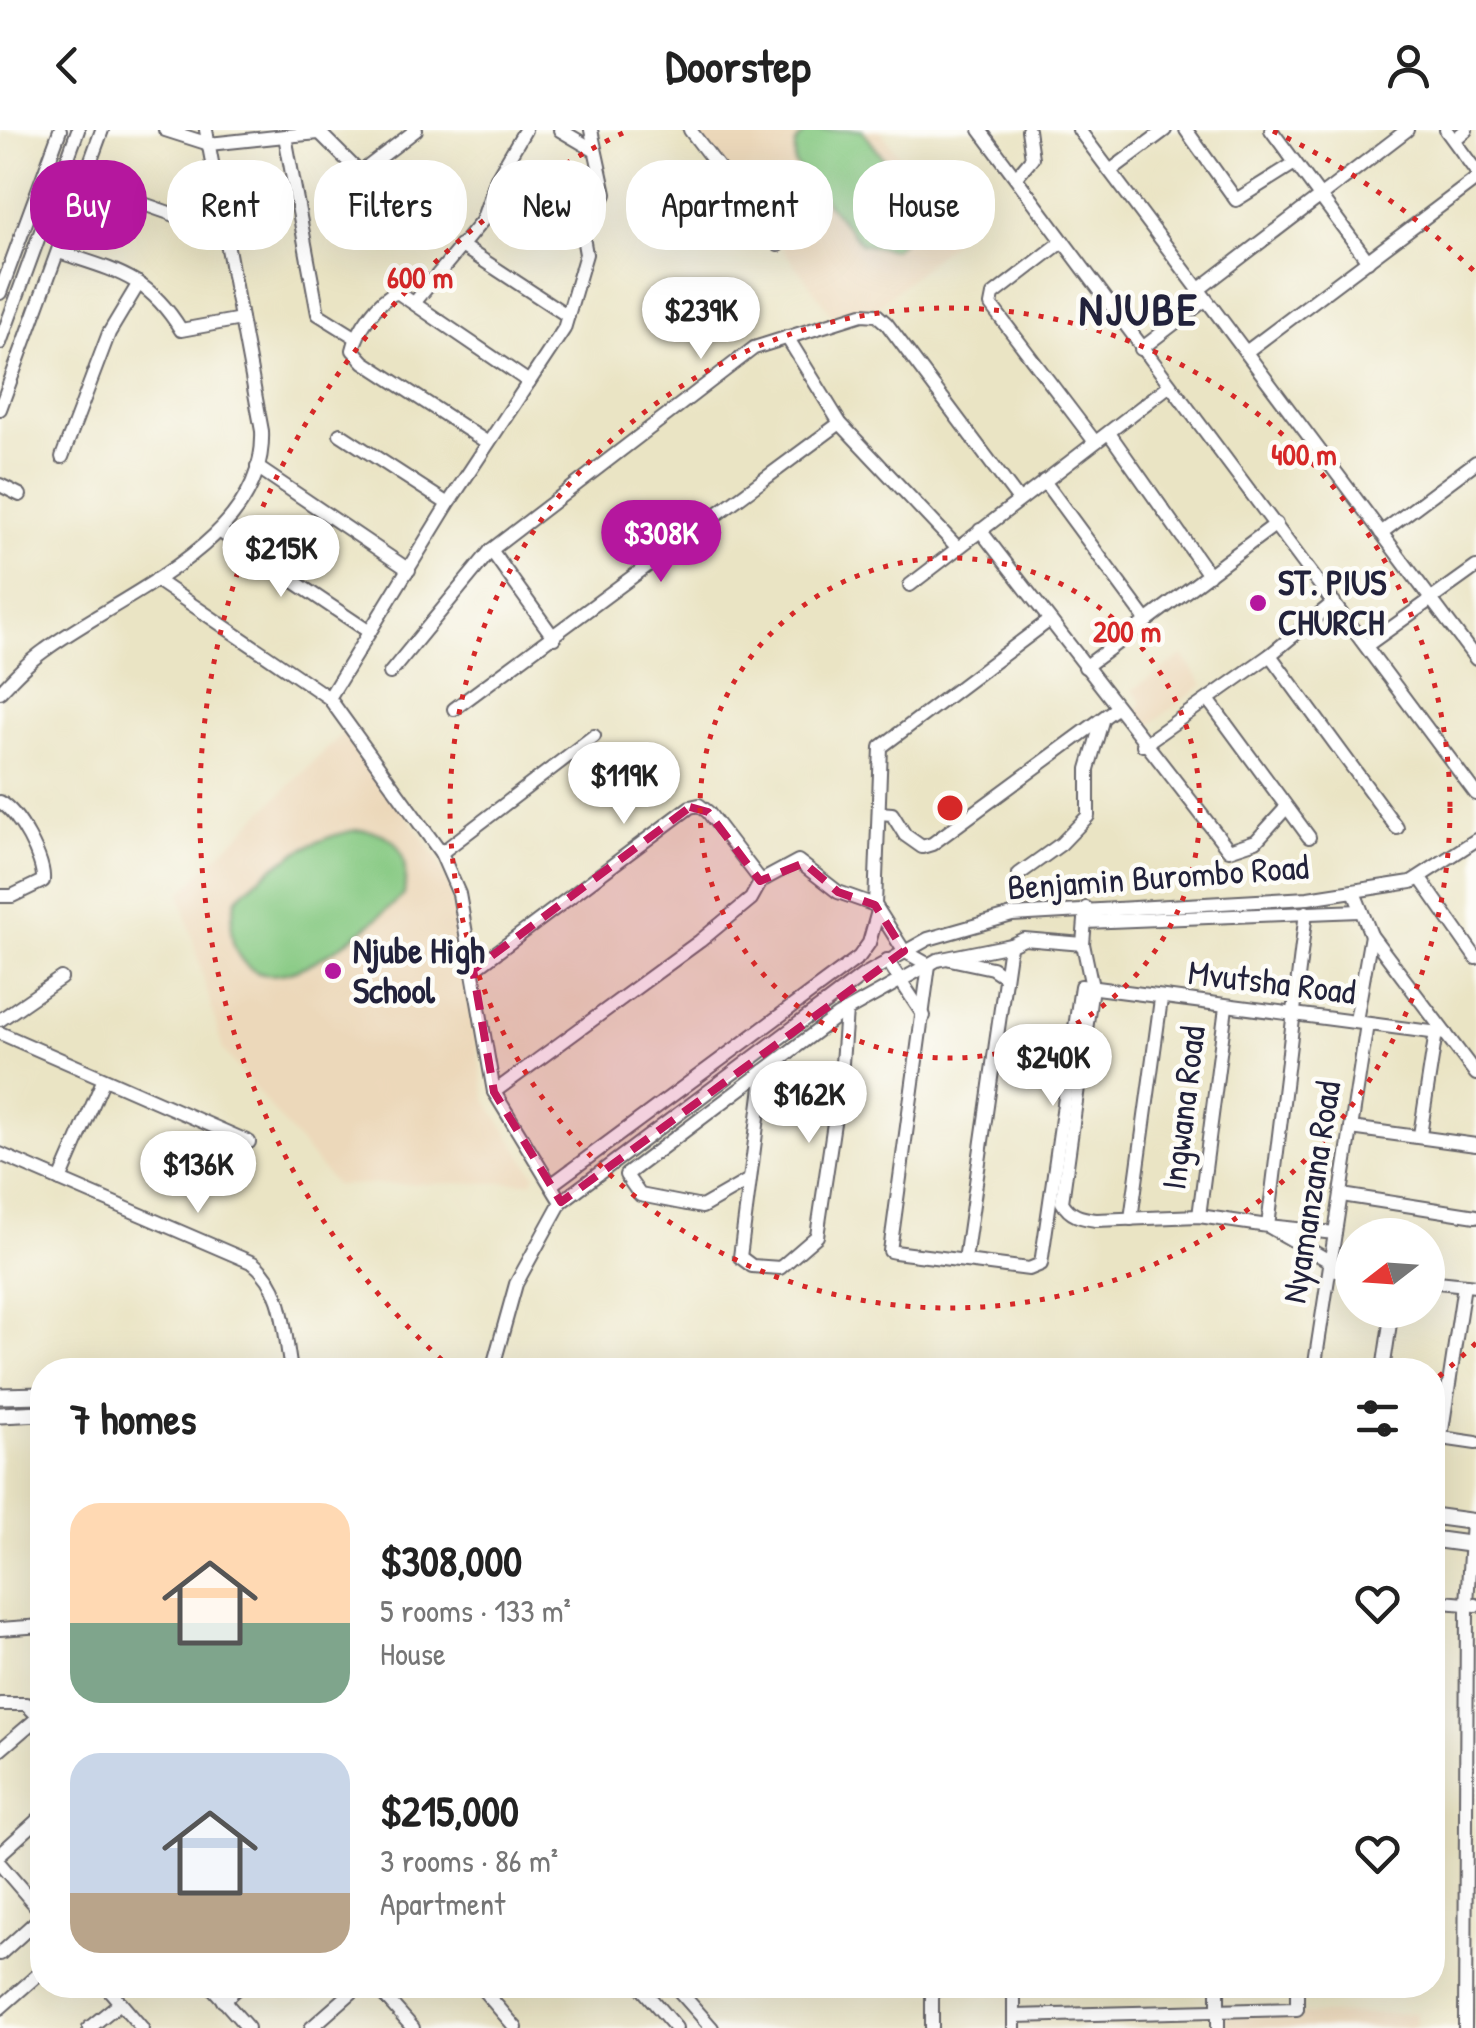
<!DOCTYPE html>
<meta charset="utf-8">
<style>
:root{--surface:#fff;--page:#f2f2f2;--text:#222;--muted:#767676;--accent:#b5179e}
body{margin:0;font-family:"Patrick Hand",sans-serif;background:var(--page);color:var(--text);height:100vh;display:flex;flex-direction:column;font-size:38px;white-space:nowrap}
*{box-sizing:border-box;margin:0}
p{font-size:32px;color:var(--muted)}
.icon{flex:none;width:55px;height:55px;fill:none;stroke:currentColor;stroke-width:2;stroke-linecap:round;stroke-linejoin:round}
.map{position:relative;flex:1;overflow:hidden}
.details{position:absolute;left:30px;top:1228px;width:1415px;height:640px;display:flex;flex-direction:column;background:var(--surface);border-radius:40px;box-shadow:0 10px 40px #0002}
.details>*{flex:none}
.top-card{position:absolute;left:30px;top:30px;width:1418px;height:90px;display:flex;gap:20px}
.needle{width:65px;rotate:253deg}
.buttons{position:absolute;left:1335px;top:1088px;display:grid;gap:20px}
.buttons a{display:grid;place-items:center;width:110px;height:110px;border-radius:50%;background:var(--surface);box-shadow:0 10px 40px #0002;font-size:50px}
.price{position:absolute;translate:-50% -85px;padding:0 22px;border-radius:35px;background:#fff;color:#222;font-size:32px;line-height:65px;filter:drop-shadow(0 2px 5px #0008)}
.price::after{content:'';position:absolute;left:50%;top:60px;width:30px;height:22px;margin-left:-15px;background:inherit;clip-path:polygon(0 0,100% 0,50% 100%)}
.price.on{background:var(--accent);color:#fff}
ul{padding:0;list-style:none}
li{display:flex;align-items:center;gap:30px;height:250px;padding:0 40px}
li span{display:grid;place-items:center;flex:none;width:280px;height:200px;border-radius:30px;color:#555}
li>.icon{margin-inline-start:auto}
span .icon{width:120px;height:120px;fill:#fffc;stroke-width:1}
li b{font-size:42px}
h2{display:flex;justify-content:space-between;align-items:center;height:120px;padding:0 40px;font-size:42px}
.tag{padding:0 35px;border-radius:40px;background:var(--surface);box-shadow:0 10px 40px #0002;font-size:35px;line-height:90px}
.tag.on{background:var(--accent);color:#fff}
header{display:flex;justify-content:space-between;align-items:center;height:130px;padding:0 40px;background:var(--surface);font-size:45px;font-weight:700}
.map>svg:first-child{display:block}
.built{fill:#ecd8ba}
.green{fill:#86c982;stroke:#54765e;stroke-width:2.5}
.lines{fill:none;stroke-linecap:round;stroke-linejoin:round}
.minor-casing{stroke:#68666b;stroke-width:16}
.major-casing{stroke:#68666b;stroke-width:19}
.minor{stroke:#fff;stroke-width:12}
.major{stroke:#fff;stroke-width:15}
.marked{fill:#c2185b;fill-opacity:0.2;stroke:#c2185b;stroke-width:8;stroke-dasharray:20 12;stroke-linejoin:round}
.ring{fill:none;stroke:#d62828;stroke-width:5;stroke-dasharray:5 10}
.poi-dot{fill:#b5179e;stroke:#fdfcf7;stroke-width:4}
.labels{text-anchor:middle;stroke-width:9;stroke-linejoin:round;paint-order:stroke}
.poi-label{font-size:35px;font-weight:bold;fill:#22223b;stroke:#fdfcf7;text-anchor:start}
.street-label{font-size:35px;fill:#22223b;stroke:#fdfcf7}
.district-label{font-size:45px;font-weight:bold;letter-spacing:2.5px;fill:#22223b;stroke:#fdfcf7}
.centre{fill:#d62828;stroke:#fdfcf7;stroke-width:5}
.ring-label{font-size:30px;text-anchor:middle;font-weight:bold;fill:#d62828;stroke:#fdfcf7;stroke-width:9;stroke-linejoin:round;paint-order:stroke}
</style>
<header><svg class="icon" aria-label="back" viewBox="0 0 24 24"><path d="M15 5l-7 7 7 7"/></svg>Doorstep<svg class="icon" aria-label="person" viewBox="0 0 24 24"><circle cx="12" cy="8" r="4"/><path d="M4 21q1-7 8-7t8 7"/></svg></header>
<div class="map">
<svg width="1476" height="1898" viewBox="0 0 1476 1898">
<rect width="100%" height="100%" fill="#fdfcf7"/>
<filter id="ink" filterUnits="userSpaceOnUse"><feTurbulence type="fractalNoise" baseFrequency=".01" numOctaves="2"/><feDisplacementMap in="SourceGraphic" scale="20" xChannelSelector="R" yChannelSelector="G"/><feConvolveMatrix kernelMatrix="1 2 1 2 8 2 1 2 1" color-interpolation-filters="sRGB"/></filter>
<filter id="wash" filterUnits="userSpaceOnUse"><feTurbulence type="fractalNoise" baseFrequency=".0048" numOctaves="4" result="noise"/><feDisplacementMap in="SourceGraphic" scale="40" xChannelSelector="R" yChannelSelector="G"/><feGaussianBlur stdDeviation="2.25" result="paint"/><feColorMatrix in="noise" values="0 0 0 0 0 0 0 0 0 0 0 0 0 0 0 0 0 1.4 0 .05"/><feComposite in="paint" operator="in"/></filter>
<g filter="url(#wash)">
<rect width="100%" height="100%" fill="#eae4c4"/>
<g class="built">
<polygon points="694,0 880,0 959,106 872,182 835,189"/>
<polygon points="1183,526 1203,555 1147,597 1135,583 1142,572 1132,560"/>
<polygon points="347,599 437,728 450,759 486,970 535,1045 531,1052 335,1055 223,920 180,763"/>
<polygon points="1416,1883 1416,1898 1228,1898 1228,1885"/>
</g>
<g class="green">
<polygon points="807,0 862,0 919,75 917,95 893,120 861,114 795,34 795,14"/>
<path d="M358,700C401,700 409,728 404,765C374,792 283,872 246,835C227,816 230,793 236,769C267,738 314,706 358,700Z"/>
</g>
</g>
<g filter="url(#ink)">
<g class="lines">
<g class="minor-casing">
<g id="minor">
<polyline points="165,0 209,14 285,6"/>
<polyline points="317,0 360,43 416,0"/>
<polyline points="560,0 594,20"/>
<polyline points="690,0 778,115"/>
<polyline points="980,0 1476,664"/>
<polyline points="1079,0 1476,529"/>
<polyline points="1186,0 1236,70 1295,33"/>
<polyline points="1271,0 1368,131"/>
<polyline points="1446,0 1476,41"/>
<polyline points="319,3 285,6 318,184 355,207"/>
<polyline points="1454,10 1466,0"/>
<polyline points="1110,41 1165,0"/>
<polyline points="1016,47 1032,28 1028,0"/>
<polyline points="497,48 583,107"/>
<polyline points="84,53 226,103"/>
<polyline points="1063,111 993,165 991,175 1095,312"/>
<polyline points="460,115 568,186"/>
<path d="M59,122C116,141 148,146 181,200L241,189"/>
<polyline points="1198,160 1407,0"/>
<polyline points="0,163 60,0"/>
<polyline points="415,172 482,91 497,48 525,0"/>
<polyline points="787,207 840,293 957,417"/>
<polyline points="0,213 78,0"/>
<polyline points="1141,219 1205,170"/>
<polyline points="1246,222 1476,49"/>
<polyline points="0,279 102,0"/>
<polyline points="1109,303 1209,445"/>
<polyline points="340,304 448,374"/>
<path d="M488,313L364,232L353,220C357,201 378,169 397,162L529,252"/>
<polyline points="62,327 109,203 139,153"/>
<polyline points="257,337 409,440"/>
<polyline points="1044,351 1147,491"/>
<polyline points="0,355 20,365"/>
<polyline points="980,400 1229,720 1256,711 1286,678"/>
<polyline points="219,401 368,501"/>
<polyline points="1381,403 1476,332"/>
<polyline points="491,420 554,508"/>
<polyline points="156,450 329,568 441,723 459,764 494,962 561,1072"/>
<polyline points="910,455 1170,255"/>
<polyline points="1366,516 1476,437"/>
<polyline points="1270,525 1397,698"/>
<polyline points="1085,537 1276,394"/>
<polyline points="390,543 491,420 754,218 862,184 877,185 887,194 1018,369"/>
<path d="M0,562C14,547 28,532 45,520C119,465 267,412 262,301L206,0"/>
<polyline points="329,568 448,374 564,199 586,124 583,107 605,64 591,0"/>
<polyline points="1209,571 1309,707"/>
<polyline points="454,579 840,293"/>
<polyline points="1143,615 1270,525 1334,472"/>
<path d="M0,672C18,681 45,730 43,751L12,766H0"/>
<polyline points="879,683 892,684 905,705 922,717 932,714 1115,579"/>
<polyline points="441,723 594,606"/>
<polyline points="1019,744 1061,714 1088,686 1088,639 1102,591"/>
<polyline points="1414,751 1420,748 1476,828"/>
<polyline points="1354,762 1371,805 1476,944"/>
<path d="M1086,778L1083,814L1092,857L1062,1072C1070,1086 1081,1088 1096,1090L1199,1086L1268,1096L1331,1132"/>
<polyline points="1306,782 1268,1096 1335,1103"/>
<polyline points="1085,792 1360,781"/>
<polyline points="950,829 992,838 1004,846"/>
<polyline points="887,830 924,886"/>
<polyline points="929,835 890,1121 895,1122 1029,1139 1041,1134 1081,856 1446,904"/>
<polyline points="929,835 904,821 875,775 881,617 1047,492"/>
<polyline points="473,840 690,677 699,675 708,682 761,751"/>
<polyline points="0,890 61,848"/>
<polyline points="1356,891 1371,805"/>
<polyline points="0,903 249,1012"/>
<polyline points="775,933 791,942 841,946"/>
<polyline points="764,941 740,1127 752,1136 780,1138 817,1106 841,946 846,881"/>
<polyline points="494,962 700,811 751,769 761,751 798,731 838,762 875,775"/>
<polyline points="1351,998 1476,1015"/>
<polyline points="1420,1005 1436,902"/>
<path d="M0,1024L253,1133C285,1158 284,1203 291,1240"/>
<polyline points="60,1050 103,951"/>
<polyline points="749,1050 702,1077 640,1065 626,1045 837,886 937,830 1011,815"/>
<polyline points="551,1055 859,827 869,813 878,781"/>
<polyline points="1342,1065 1476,1086"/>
<polyline points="1199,1086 1226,877"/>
<polyline points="1131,1089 1161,869"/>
<polyline points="965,1130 1009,822 1011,815 1024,809 1083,814"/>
<polyline points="1330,1139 1352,1142"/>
<polyline points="1428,1151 1476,1156"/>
<polyline points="492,1240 516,1154 561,1072 862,846 928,809 1012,785 1308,768 1411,752 1476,710"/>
<polyline points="1314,1240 1367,894"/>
<polyline points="1383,1240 1392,1180"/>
<polyline points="1435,1307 1476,1313"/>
<polyline points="1441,1307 1464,1155"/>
<polyline points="1432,1471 1476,1475"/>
<polyline points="0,1499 42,1496"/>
<polyline points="0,1574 26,1574 42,1590"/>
<polyline points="0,1620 42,1584"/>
<polyline points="0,1724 42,1686"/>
<polyline points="0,1734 42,1783"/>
<polyline points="29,1766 42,1755"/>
<polyline points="0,1824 42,1786"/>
<polyline points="105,1855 142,1898"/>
<polyline points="210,1855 248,1898"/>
<polyline points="375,1855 413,1898"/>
<polyline points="479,1855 516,1898"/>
<polyline points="639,1855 676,1898"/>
<polyline points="674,1855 712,1898"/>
<polyline points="845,1855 932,1856"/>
<polyline points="932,1855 932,1898"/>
<polyline points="1014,1855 1014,1898"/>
<polyline points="1218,1855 1218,1898"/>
<polyline points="223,1871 240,1855"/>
<polyline points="0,1878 42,1841"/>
<polyline points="1014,1886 1297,1879 1297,1855"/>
<polyline points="89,1898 120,1873"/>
<polyline points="311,1898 360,1855"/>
<polyline points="1465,1898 1467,1474 1472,1391"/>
</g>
</g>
<g class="major-casing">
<g id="major">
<polyline points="0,1266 42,1265"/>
<polyline points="0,1285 42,1283"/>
<polyline points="1432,1386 1476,1392"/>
<polyline points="1432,1409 1476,1415"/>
</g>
</g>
<use href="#minor" class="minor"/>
<use href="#major" class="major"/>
</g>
</g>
<path class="marked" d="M690,677L708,682L760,751L804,733L838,762L875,775L904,821L561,1072L494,962L473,840Z"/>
<g class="ring">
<circle cx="950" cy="678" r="250"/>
<circle cx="950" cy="678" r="500"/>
<path d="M1476 1213A750 750 0 0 1 1437 1248M453 1240A750 750 0 0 1 627 1M1273 1A750 750 0 0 1 1476 143"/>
</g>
<g class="poi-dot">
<circle cx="1258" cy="473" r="10"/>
<circle cx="333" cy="841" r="10"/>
</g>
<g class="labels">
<g class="poi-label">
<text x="1278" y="465">ST. PIUS<tspan x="1278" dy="40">CHURCH</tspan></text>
<text x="353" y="833">Njube High<tspan x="353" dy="40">School</tspan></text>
</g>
<g class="street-label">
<text transform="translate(1158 747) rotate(-4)" y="12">Benjamin Burombo Road</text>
<text transform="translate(1272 852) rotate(7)" y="12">Mvutsha Road</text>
<text transform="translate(1183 978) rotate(-83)" y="12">Ingwana Road</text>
<text transform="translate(1311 1062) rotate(-81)" y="12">Nyamanzana Road</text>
</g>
<g class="district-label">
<text x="1139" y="195">NJUBE</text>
</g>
</g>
<circle cx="950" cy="678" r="15" class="centre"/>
<g class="ring-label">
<text x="420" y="158">600 m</text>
<text x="1304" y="335">400 m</text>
<text x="1127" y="512">200 m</text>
</g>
</svg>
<div class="buttons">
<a><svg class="needle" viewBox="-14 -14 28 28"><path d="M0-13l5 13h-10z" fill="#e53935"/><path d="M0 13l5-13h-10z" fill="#767676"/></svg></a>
</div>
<b class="price" style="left:701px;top:232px">$239K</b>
<b class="price on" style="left:661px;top:455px">$308K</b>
<b class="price" style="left:281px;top:470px">$215K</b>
<b class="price" style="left:624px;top:697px">$119K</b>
<b class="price" style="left:1053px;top:979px">$240K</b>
<b class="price" style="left:809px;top:1016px">$162K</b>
<b class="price" style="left:198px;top:1086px">$136K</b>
<div class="top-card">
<a class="tag on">Buy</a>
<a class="tag">Rent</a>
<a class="tag">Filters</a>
<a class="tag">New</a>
<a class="tag">Apartment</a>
<a class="tag">House</a>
</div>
<section class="details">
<h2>7 homes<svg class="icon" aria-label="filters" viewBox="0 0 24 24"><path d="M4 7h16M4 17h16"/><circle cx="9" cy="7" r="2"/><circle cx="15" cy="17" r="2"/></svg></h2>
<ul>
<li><span style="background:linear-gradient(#ffd9b3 60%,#7fa58c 0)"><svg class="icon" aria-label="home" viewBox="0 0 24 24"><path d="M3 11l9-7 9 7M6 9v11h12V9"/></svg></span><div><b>$308,000</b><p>5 rooms · 133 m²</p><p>House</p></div><svg class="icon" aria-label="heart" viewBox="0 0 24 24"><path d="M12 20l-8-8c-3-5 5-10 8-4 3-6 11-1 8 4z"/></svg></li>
<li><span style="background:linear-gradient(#c9d6e8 70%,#b9a48a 0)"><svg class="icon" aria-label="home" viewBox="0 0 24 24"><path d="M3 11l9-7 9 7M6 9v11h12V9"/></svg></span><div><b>$215,000</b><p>3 rooms · 86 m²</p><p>Apartment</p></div><svg class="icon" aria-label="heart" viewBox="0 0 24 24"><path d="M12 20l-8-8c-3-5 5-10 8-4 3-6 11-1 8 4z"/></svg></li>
</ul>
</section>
</div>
